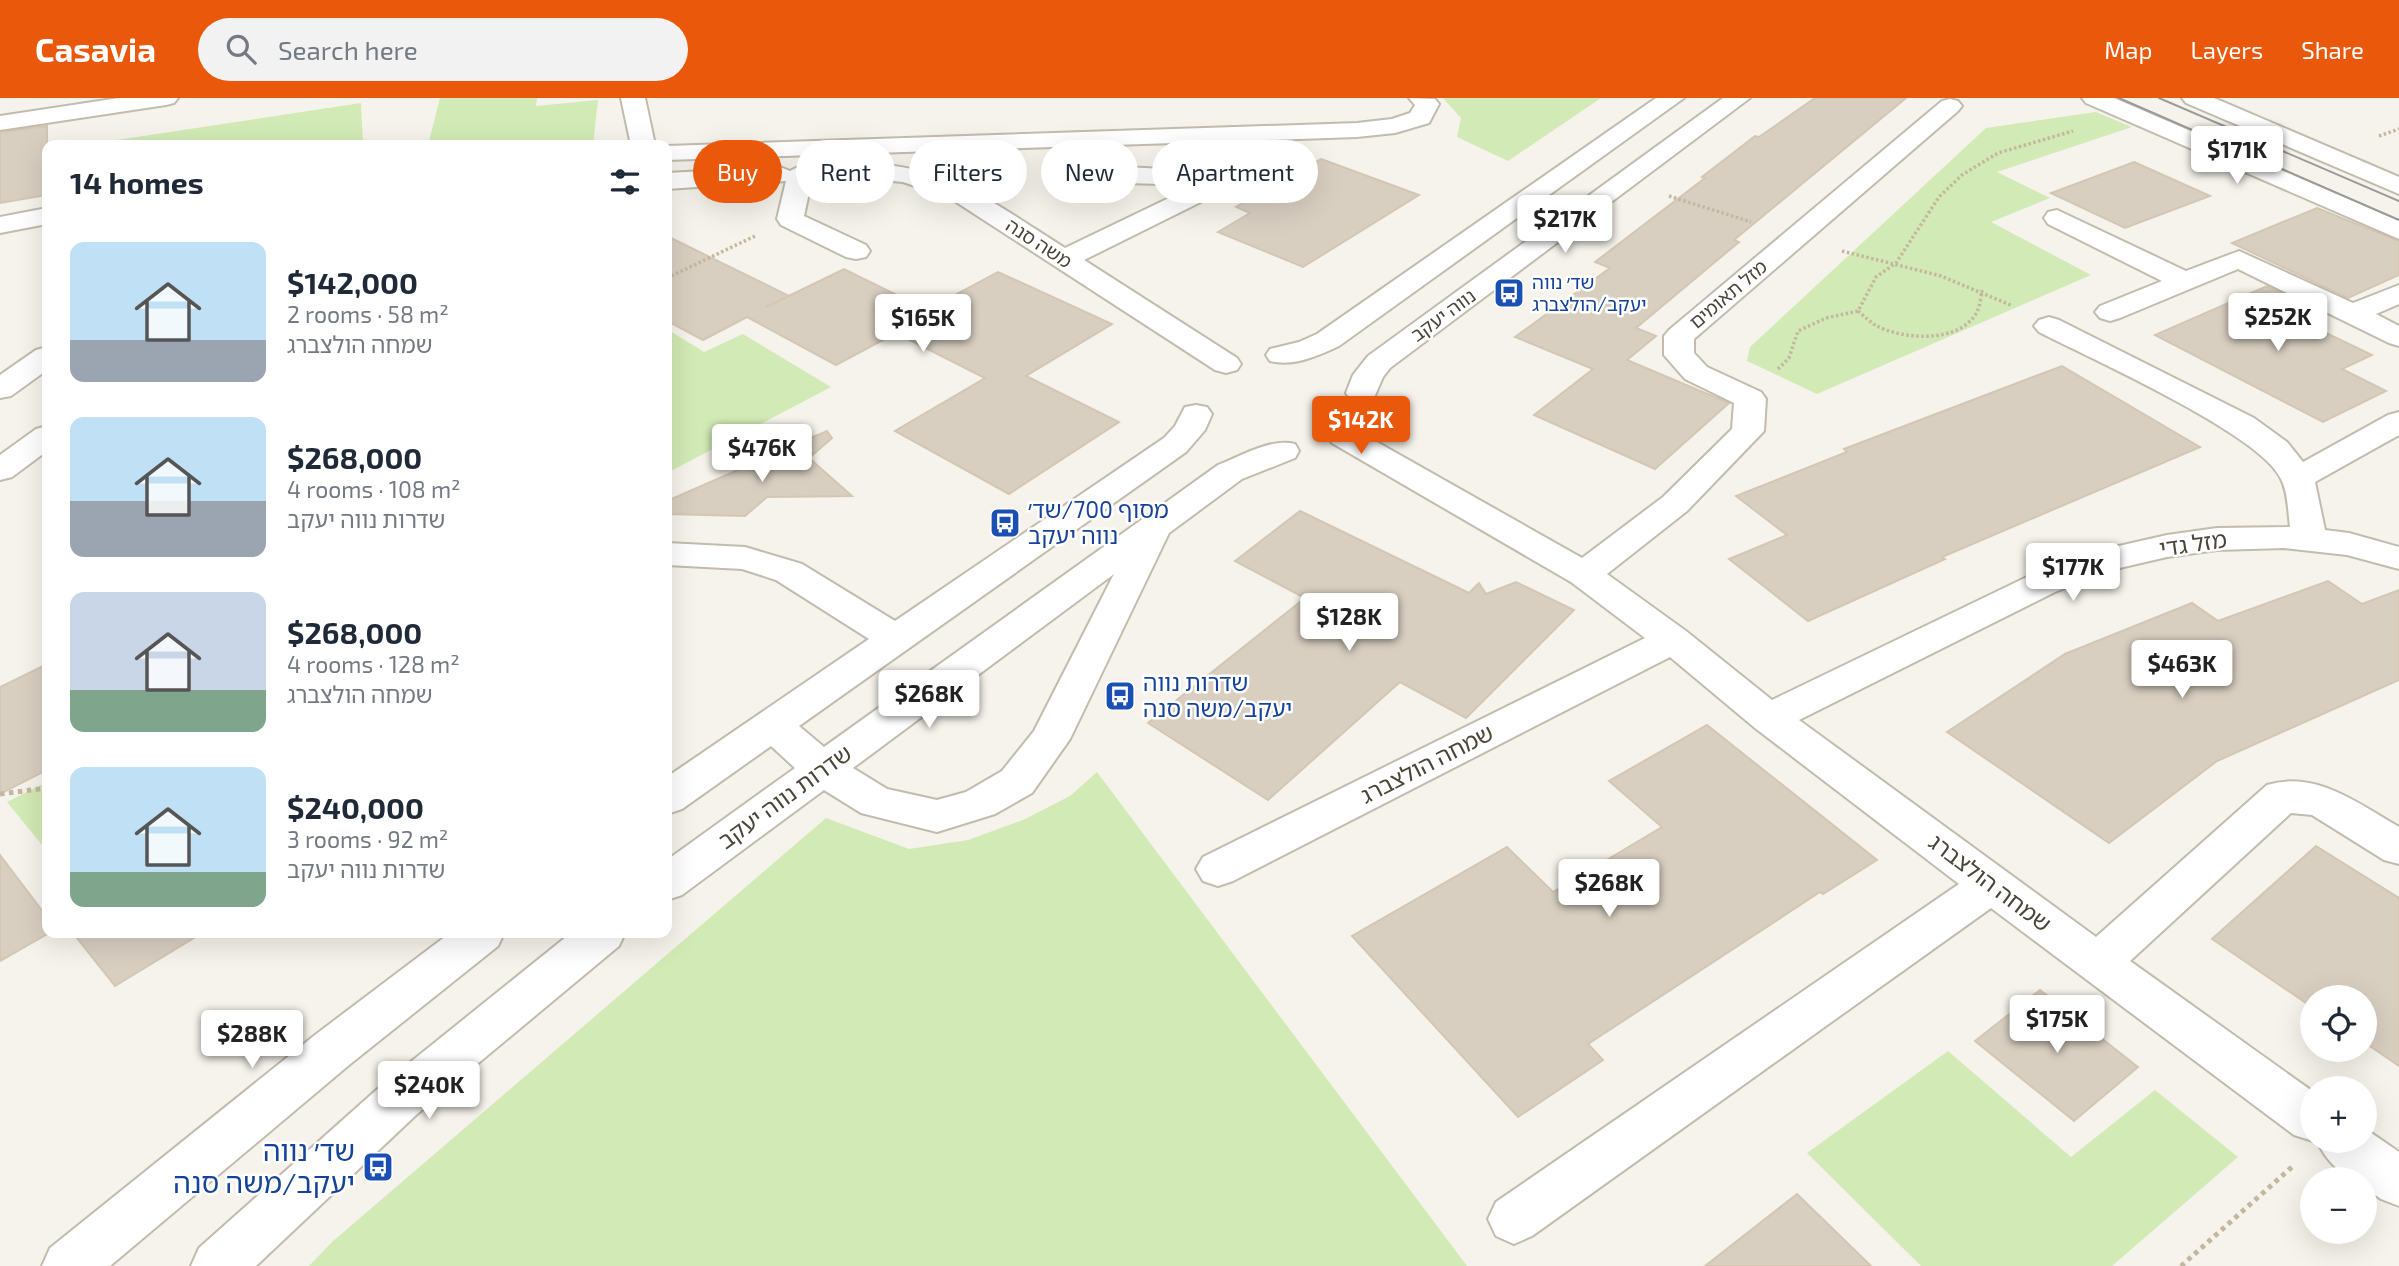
<!DOCTYPE html>
<meta charset="utf-8">
<style>
:root{--surface:#fff;--page:#f2f2f3;--text:#1f2937;--muted:#747a83;--accent:#ea580c}
body{margin:0;font-family:"Exo 2","Noto Sans Hebrew",sans-serif;background:var(--page);color:var(--text);height:100vh;display:flex;flex-direction:column;font-size:26px;white-space:nowrap}
*{box-sizing:border-box;margin:0}
p{font-size:23px;color:var(--muted)}
.icon{flex:none;width:38px;height:38px;fill:none;stroke:currentColor;stroke-width:2;stroke-linecap:round;stroke-linejoin:round}
.map{position:relative;flex:1;overflow:hidden}
.drawer{position:absolute;left:42px;top:42px;width:630px;height:798px;display:flex;flex-direction:column;background:var(--surface);border-radius:14px;box-shadow:0 7px 28px #0002}
.drawer>*{flex:none}
.guide{position:absolute;left:693px;top:42px;width:665px;height:63px;display:flex;gap:14px}
.buttons{position:absolute;left:2300px;top:887px;display:grid;gap:14px}
.buttons a{display:grid;place-items:center;width:77px;height:77px;border-radius:50%;background:var(--surface);box-shadow:0 7px 28px #0002;font-size:35px}
.price{position:absolute;translate:-50% -60px;padding:0 16px;border-radius:7px;background:#fff;color:#222;font-size:23px;line-height:46px;filter:drop-shadow(0 2px 4px #0008)}
.price::after{content:'';position:absolute;left:50%;top:42px;width:21px;height:16px;margin-left:-10px;background:inherit;clip-path:polygon(0 0,100% 0,50% 100%)}
.price.active{background:var(--accent);color:#fff}
ul{padding:0;list-style:none}
li{display:flex;align-items:center;gap:21px;height:175px;padding:0 28px}
li span{display:grid;place-items:center;flex:none;width:196px;height:140px;border-radius:14px;color:#555}
li>.icon{margin-inline-start:auto}
span .icon{width:84px;height:84px;fill:#fffc;stroke-width:1}
li b{font-size:30px}
h2{display:flex;justify-content:space-between;align-items:center;height:84px;padding:0 28px;font-size:30px}
.chip{padding:0 24px;border-radius:32px;background:var(--surface);box-shadow:0 7px 28px #0002;font-size:24px;line-height:63px}
.chip.active{background:var(--accent);color:#fff}
header{display:flex;align-items:center;gap:42px;box-sizing:border-box;height:98px;padding:0 35px;background:var(--accent);color:#fff}
header strong{font-size:33px}
nav{display:flex;gap:38px;margin-inline-start:auto;font-size:24px}
.search{width:490px;height:63px;background:var(--page);display:flex;align-items:center;gap:18px;box-sizing:border-box;padding:0 24px;border-radius:38px;color:var(--muted);font-size:26px}
.map>svg:first-child{display:block}
.green{fill:#d2eab5}
.building{fill:#d8cfc1;stroke:#d3c7b4;stroke-width:2}
.lines{fill:none;stroke-linecap:round;stroke-linejoin:round}
.minor-casing{stroke:#c2bbae;stroke-width:4}
.path-far1{stroke:#c4b79f;stroke-width:3.5;stroke-dasharray:2.5 2.5;stroke-linecap:butt}
.path{stroke:#c4b79f;stroke-width:5;stroke-dasharray:4.5 4.5;stroke-linecap:butt}
.minor{fill:#fff;fill-rule:evenodd}
.tram{stroke:#9a9a9a;stroke-width:2}
.labels{text-anchor:middle;stroke-width:5;stroke-linejoin:round;paint-order:stroke}
.far-street-label{font-size:19px;fill:#4b4439;stroke:#fff}
.far-transit-label{font-size:19px;fill:#164399;stroke:#fff;text-anchor:start}
.transit-label{font-size:23px;fill:#164399;stroke:#fff;text-anchor:start}
.street-label{font-size:23px;fill:#4b4439;stroke:#fff}
.near-transit-label{font-size:28px;fill:#164399;stroke:#fff;text-anchor:end}
</style>
<header>
<strong>Casavia</strong>
<div class="search"><svg class="icon" aria-label="search" viewBox="0 0 24 24"><circle cx="10" cy="10" r="6"/><path d="M15 15l6 6"/></svg>Search here</div>
<nav><a>Map</a><a>Layers</a><a>Share</a></nav>
</header>
<div class="map">
<svg width="2399" height="1168" viewBox="0 0 2399 1168">
<rect width="100%" height="100%" fill="#f6f3ec"/>
<g class="green">
<polygon points="440,0 537,0 536,8 598,2 593,47 428,47"/>
<polygon points="1443,0 1601,0 1508,63 1457,39 1461,20"/>
<polygon points="361,5 363,47 116,47 117,42"/>
<polygon points="2096,14 2132,29 1997,74 2050,100 1991,124 2091,177 1817,296 1747,263 1750,249 1986,30"/>
<polygon points="667,231 704,254 743,236 831,289 667,375"/>
<polygon points="1097,674 1467,1168 309,1168 332,1144 826,720 909,751 968,742 1023,722 1070,698"/>
<polygon points="47,684 47,753 7,704"/>
<polygon points="1948,953 2071,1059 2155,992 2238,1059 2112,1168 1921,1168 1807,1055"/>
</g>
<g class="building">
<polygon points="1815,0 1906,0 1734,142 1739,144 1636,230 1656,238 1627,262 1729,305 1655,371 1534,317 1593,271 1515,239 1610,170 1595,164 1705,80 1702,79 1755,38 1759,39"/>
<polygon points="47,28 47,97 0,105 0,34"/>
<polygon points="1321,61 1419,97 1303,169 1218,134 1250,115 1236,109"/>
<polygon points="2134,64 2210,98 2125,130 2051,95"/>
<polygon points="2317,110 2399,143 2399,177 2348,200 2232,145"/>
<polygon points="667,138 789,198 766,209 844,171 927,212 998,174 1112,226 1026,278 1119,324 1009,396 895,333 985,280 896,235 836,267 747,219 703,242 667,223"/>
<polygon points="2267,188 2318,213 2299,222 2372,257 2342,271 2386,293 2323,324 2155,237"/>
<polygon points="2062,268 2200,349 1942,459 1945,461 1808,523 1729,461 1787,437 1736,398 1847,354 1844,351"/>
<polygon points="827,333 832,340 809,360 852,398 767,399 745,418 667,416 667,403"/>
<polygon points="1300,413 1469,495 1479,485 1486,496 1516,484 1574,512 1466,620 1400,584 1268,702 1148,625 1305,500 1235,463"/>
<polygon points="2328,483 2362,506 2399,492 2399,582 2217,663 2109,745 1947,634 2065,556 2192,505 2218,523"/>
<polygon points="47,566 47,672 0,696 0,589"/>
<polygon points="1707,627 1877,762 1823,796 1820,794 1588,946 1603,962 1518,1019 1352,838 1507,749 1553,794 1662,729 1609,683"/>
<polygon points="2316,748 2399,800 2399,968 2364,944 2364,900 2312,900 2312,909 2212,841"/>
<polygon points="0,757 47,819 47,835 49,835 0,863"/>
<polygon points="73,835 202,835 115,888"/>
<polygon points="2040,892 2138,969 2074,1023 1975,943"/>
<polygon points="1797,1096 1871,1168 1705,1168"/>
</g>
<g class="lines">
<g class="minor-casing">
<g id="minor">
<polygon points="119,0 178,0 174,5 166,7 0,32 0,18"/>
<polygon points="621,0 645,0 655,47 631,47"/>
<polygon points="1409,0 1435,1 1439,6 1429,25 1395,35 1357,39 667,62 667,48 1357,25 1392,21 1410,15 1415,7"/>
<path d="M1656,0H1684L1339,248C1318,258 1293,269 1270,263L1266,257L1270,251L1299,244L1317,236Z"/>
<polygon points="1723,0 1750,0 1390,270 1383,279 1373,302 1362,304 1351,302 1346,295 1353,277 1368,258"/>
<polygon points="2082,0 2114,0 2399,123 2399,141 2086,5"/>
<polygon points="2182,0 2214,0 2399,79 2399,96 2186,5"/>
<path d="M1950,1L1958,3L1962,8L1958,13L1694,241V255L1707,269L1761,294L1766,301L1764,333L1687,413L1607,476L1686,533L1772,602L2029,478L2088,455L2167,437L2217,430L2290,429C2288,414 2288,394 2281,381C2261,336 2089,260 2039,234L2034,228L2039,222L2049,219L2059,222L2254,320L2287,344L2303,364L2388,317L2399,314V337L2315,384L2325,432L2349,435L2399,449V471L2347,457L2284,450L2217,452L2167,459L2111,472L2055,494L1799,622L2096,839L2267,687C2316,672 2359,706 2399,729V766L2384,762L2312,717L2291,715L2130,863L2312,993L2313,1043L2294,1037L1991,810L1532,1138L1514,1146L1496,1138L1488,1121L1496,1104L1959,786L1755,630L1670,559L1233,783L1218,788L1203,783L1196,771L1203,759L1645,540L1571,484L1332,345L1327,338L1332,331L1343,328L1354,331L1582,460L1663,399L1732,331L1734,305L1685,281L1664,257V238L1669,232L1942,3Z"/>
<path d="M844,65C943,63 986,100 1065,150L1196,87L1126,85L1117,82L1113,77L1117,72L1126,69L1239,75L1243,80L1239,85L1084,162L1237,260L1241,266L1237,272L1226,275L1215,272L950,100L903,84L835,78L831,73L835,68Z"/>
<polygon points="800,68 809,71 813,76 804,118 866,147 870,153 866,159 856,161 846,159 781,127 777,121 786,83 667,91 667,75 780,69 790,73"/>
<polygon points="47,110 47,126 0,135 0,119"/>
<polygon points="2057,112 2186,173 2239,153 2353,205 2399,187 2399,206 2376,216 2399,228 2399,248 2389,245 2238,171 2120,220 2110,223 2100,220 2095,214 2100,208 2162,183 2048,126 2044,120 2048,114"/>
<polygon points="47,249 47,272 11,298 0,300 0,277 36,252"/>
<path d="M1196,307L1207,309L1212,316L1205,332L1186,354L799,628L824,649L1218,367C1241,358 1270,340 1295,346L1299,353L1295,360L1242,381L1169,435L1070,641L1032,695L995,716L937,734L861,715L824,692L682,797L667,802V762L795,670L771,648L682,711L667,716V679L869,541L776,482L742,471L667,467V445L745,449L802,466L895,523L1164,340L1175,328L1185,309ZM1114,476L1034,633L1002,673L966,694L937,702L887,691L853,670Z"/>
<polygon points="47,328 47,353 12,379 0,382 0,357 36,331"/>
<polygon points="450,835 504,835 498,848 349,967 110,1168 42,1168 50,1150 315,937"/>
<polygon points="571,835 625,835 619,848 416,1017 256,1168 191,1168 199,1150 382,987"/>
<path d="M2364,1030L2399,1054V1108L2381,1101L2364,1089V1082C2343,1082 2325,1061 2317,1043H2364Z"/>
</g>
</g>
<g class="path-far1">
<polyline points="2379,38 2399,31"/>
<polyline points="1669,98 1751,124"/>
<polyline points="1842,153 1941,178 2013,208"/>
<polyline points="667,180 755,138"/>
<path d="M1858,213C1864,218 1869,223 1875,227C1902,242 1960,246 1977,214C1980,207 1981,199 1982,192"/>
<polyline points="1778,271 1789,260 1798,233 1826,220 1858,213 1876,179 1896,165 1939,99 1962,77 1998,55 2073,33"/>
</g>
<g class="path">
<polyline points="0,696 47,690"/>
<polyline points="2181,1168 2293,1068"/>
</g>
<use href="#minor" class="minor"/>
<g class="tram">
<polyline points="2119,0 2399,122"/>
<polyline points="2159,0 2399,103"/>
</g>
</g>
<defs>
<g id="bus-square" transform="scale(1.575)"><rect x="-9" y="-9" width="18" height="18" rx="4" fill="#1a4fb4" stroke="#fff"/><path d="M-5-6H5V4H4V6H2V4H-2V6H-4V4H-5ZM-3.5-4V0h7V-4ZM-3.5 1.2v1.5H-2V1.2ZM2 1.2v1.5H3.5V1.2Z" fill="#fff"/></g>
</defs>
<g fill-rule="evenodd">
<use href="#bus-square" x="1509" y="195"/>
<use href="#bus-square" x="1005" y="425"/>
<use href="#bus-square" x="1120" y="598"/>
<use href="#bus-square" x="378" y="1069"/>
</g>
<g class="labels">
<g class="far-street-label">
<text transform="translate(1039 145) rotate(33)" y="7">משה סנה</text>
<text transform="translate(1728 196) rotate(-40)" y="7">מזל תאומים</text>
<text transform="translate(1443 217) rotate(-36)" y="7">נווה יעקב</text>
</g>
<g class="far-transit-label">
<text x="1532" y="191">שד׳ נווה<tspan x="1532" dy="22">יעקב/הולצברג</tspan></text>
</g>
<g class="transit-label">
<text x="1028" y="420">מסוף 700/שד׳<tspan x="1028" dy="26">נווה יעקב</tspan></text>
<text x="1143" y="593">שדרות נווה<tspan x="1143" dy="26">יעקב/משה סנה</tspan></text>
</g>
<g class="street-label">
<text transform="translate(2193 446) rotate(-8)" y="8">מזל גדי</text>
<text transform="translate(1427 666) rotate(-27)" y="8">שמחה הולצברג</text>
<text transform="translate(785 699) rotate(-36)" y="8">שדרות נווה יעקב</text>
<text transform="translate(1990 785) rotate(37)" y="8">שמחה הולצברג</text>
</g>
<g class="near-transit-label">
<text x="355" y="1063">שד׳ נווה<tspan x="355" dy="32">יעקב/משה סנה</tspan></text>
</g>
</g>
</svg>
<div class="buttons">
<a><svg class="icon" aria-label="locate" viewBox="0 0 24 24"><circle cx="12" cy="12" r="6"/><path d="M12 2v4M12 18v4M2 12h4M18 12h4"/></svg></a>
<a>+</a>
<a>−</a>
</div>
<b class="price" style="left:2237px;top:88px">$171K</b>
<b class="price" style="left:1565px;top:157px">$217K</b>
<b class="price" style="left:2278px;top:255px">$252K</b>
<b class="price" style="left:923px;top:256px">$165K</b>
<b class="price active" style="left:1361px;top:358px">$142K</b>
<b class="price" style="left:762px;top:386px">$476K</b>
<b class="price" style="left:2073px;top:505px">$177K</b>
<b class="price" style="left:1349px;top:555px">$128K</b>
<b class="price" style="left:2182px;top:602px">$463K</b>
<b class="price" style="left:929px;top:632px">$268K</b>
<b class="price" style="left:1609px;top:821px">$268K</b>
<b class="price" style="left:2057px;top:957px">$175K</b>
<b class="price" style="left:252px;top:972px">$288K</b>
<b class="price" style="left:429px;top:1023px">$240K</b>
<div class="guide">
<a class="chip active">Buy</a>
<a class="chip">Rent</a>
<a class="chip">Filters</a>
<a class="chip">New</a>
<a class="chip">Apartment</a>
</div>
<section class="drawer">
<h2>14 homes<svg class="icon" aria-label="filters" viewBox="0 0 24 24"><path d="M4 7h16M4 17h16"/><circle cx="9" cy="7" r="2"/><circle cx="15" cy="17" r="2"/></svg></h2>
<ul>
<li><span style="background:linear-gradient(#bfe0f5 70%,#9aa5b1 0)"><svg class="icon" aria-label="home" viewBox="0 0 24 24"><path d="M3 11l9-7 9 7M6 9v11h12V9"/></svg></span><div><b>$142,000</b><p>2 rooms · 58 m²</p><p>שמחה הולצברג</p></div></li>
<li><span style="background:linear-gradient(#bfe0f5 60%,#9aa5b1 0)"><svg class="icon" aria-label="home" viewBox="0 0 24 24"><path d="M3 11l9-7 9 7M6 9v11h12V9"/></svg></span><div><b>$268,000</b><p>4 rooms · 108 m²</p><p>שדרות נווה יעקב</p></div></li>
<li><span style="background:linear-gradient(#c9d6e8 70%,#7fa58c 0)"><svg class="icon" aria-label="home" viewBox="0 0 24 24"><path d="M3 11l9-7 9 7M6 9v11h12V9"/></svg></span><div><b>$268,000</b><p>4 rooms · 128 m²</p><p>שמחה הולצברג</p></div></li>
<li><span style="background:linear-gradient(#bfe0f5 75%,#7fa58c 0)"><svg class="icon" aria-label="home" viewBox="0 0 24 24"><path d="M3 11l9-7 9 7M6 9v11h12V9"/></svg></span><div><b>$240,000</b><p>3 rooms · 92 m²</p><p>שדרות נווה יעקב</p></div></li>
</ul>
</section>
</div>
